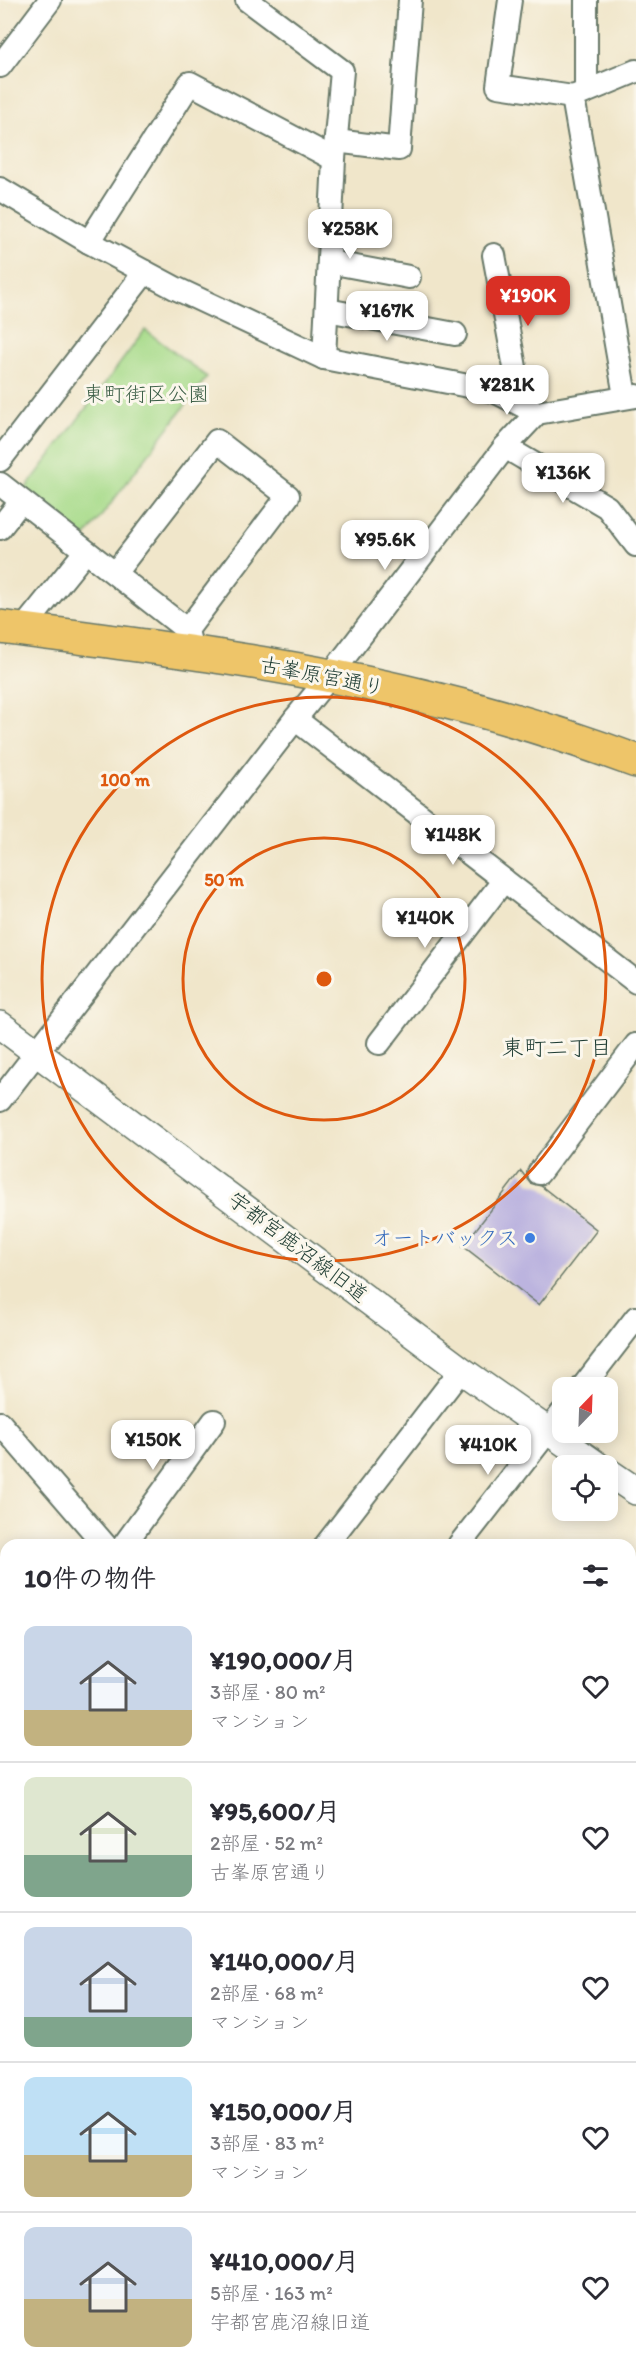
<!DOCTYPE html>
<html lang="ja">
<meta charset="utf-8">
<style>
:root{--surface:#fff;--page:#f7f7f7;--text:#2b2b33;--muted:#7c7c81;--line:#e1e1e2;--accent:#d93025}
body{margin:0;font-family:Itim,"Klee One",sans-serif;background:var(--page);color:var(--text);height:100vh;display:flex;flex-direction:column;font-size:22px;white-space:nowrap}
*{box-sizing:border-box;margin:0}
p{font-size:20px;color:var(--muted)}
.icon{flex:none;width:33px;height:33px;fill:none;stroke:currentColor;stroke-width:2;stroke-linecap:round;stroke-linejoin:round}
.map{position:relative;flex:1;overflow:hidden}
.drawer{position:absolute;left:0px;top:1539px;width:636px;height:836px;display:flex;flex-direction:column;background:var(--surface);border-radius:18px 18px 0 0;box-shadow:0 3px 15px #0003}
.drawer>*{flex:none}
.needle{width:39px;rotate:23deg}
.tools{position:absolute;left:552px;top:1377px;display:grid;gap:12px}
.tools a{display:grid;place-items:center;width:66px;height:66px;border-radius:12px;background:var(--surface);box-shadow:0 3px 15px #0003;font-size:30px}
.price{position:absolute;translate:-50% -51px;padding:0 14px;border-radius:12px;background:#fff;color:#222;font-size:20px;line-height:39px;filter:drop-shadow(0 2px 3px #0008)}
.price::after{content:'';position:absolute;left:50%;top:36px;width:18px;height:14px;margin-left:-9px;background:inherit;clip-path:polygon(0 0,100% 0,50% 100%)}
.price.selected{background:var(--accent);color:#fff}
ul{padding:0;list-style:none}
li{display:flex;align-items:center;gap:18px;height:150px;padding:0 24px}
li+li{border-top:2px solid var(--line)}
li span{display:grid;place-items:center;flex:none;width:168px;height:120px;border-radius:12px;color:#555}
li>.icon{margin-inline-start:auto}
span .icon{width:72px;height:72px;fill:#fffc;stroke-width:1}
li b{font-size:26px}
h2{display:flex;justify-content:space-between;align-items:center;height:72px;padding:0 24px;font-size:26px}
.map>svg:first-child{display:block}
.green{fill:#a8db8b;stroke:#648c60;stroke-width:1.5}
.building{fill:#bcb4df}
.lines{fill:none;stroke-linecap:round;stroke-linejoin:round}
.minor-casing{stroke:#687868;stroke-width:26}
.tertiary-casing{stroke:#687868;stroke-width:30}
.primary-casing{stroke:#687868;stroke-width:36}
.minor{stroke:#fff;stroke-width:22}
.tertiary{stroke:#fff;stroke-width:27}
.primary{stroke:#eec569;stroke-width:33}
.rail-casing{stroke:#1f3d34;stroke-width:7}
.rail{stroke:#fbf7ec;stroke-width:4.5;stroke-dasharray:14;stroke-linecap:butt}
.ring{fill:none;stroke:#de580e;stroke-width:3}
.shop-dot{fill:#3f7fe0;stroke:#fbf7ec;stroke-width:2}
.labels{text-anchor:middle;stroke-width:6;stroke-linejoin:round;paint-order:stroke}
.park-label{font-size:21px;fill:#3a5d45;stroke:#fbf7ec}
.street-label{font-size:21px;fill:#1f3d34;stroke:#fbf7ec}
.shop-label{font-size:21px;fill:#366cbe;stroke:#fbf7ec;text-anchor:end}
.neighbourhood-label{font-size:22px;fill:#1f3d34;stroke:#fbf7ec}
.centre{fill:#de580e;stroke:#fbf7ec;stroke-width:3}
.ring-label{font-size:18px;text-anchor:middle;font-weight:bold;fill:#de580e;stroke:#fbf7ec;stroke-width:6;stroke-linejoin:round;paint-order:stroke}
</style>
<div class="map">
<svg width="636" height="2374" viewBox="0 0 636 2374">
<rect width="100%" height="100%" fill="#fbf7ec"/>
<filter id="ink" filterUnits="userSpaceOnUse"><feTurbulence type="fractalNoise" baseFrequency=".0167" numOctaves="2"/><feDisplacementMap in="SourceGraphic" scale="12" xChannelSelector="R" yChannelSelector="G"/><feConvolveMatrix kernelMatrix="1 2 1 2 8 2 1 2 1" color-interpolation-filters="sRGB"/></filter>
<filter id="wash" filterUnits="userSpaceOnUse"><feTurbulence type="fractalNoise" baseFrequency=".008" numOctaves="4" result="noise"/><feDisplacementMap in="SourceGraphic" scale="24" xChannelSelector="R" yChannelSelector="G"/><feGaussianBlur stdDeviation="1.35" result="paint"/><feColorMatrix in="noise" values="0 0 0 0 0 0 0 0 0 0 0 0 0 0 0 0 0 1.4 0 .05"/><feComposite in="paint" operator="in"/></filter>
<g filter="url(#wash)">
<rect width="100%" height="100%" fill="#f0e6ca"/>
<polygon class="green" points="145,330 207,377 84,539 23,492"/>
<g id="blocks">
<polygon class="building" points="521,1171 530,1183 541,1186 597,1230 539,1305 463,1246"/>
</g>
</g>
<g filter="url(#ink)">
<use href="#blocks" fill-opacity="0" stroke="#687868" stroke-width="1.5"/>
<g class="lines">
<g class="minor-casing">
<g id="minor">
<polyline points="247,0 342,71 334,159 324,358"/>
<polyline points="510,0 498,86 573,97"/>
<polyline points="586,0 586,91"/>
<polyline points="0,66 50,0"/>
<polyline points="336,141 399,149 410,0"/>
<polyline points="0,189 89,242 175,288 324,358 494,391 537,413"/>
<polyline points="89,242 190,83 334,159"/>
<polyline points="494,255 522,405"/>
<polyline points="329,262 409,277"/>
<polyline points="327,310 455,334"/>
<polyline points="625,396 573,97 636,71"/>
<polyline points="505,447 607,507 636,545"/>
<polyline points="0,460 145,272"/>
<polyline points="0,484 187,630 190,643"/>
<polyline points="0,528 21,501"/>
<polyline points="115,573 217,441 288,496 187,630"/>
<polyline points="22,630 85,552"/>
<polyline points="295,719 636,982"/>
<polyline points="379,1043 504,880"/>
<polyline points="0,1100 295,719 330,676 505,447 537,413 636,396"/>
<polyline points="539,1173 636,1045"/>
<polyline points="582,1388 636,1318"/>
<polyline points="0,1423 105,1545"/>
<polyline points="124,1545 214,1421"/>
<polyline points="326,1545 461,1370"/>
<polyline points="459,1545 562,1413"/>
<polyline points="0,1667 6,1661"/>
<polyline points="630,1828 636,1820"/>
<polyline points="630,1856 636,1860"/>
<polyline points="630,2017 636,2009"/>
<polyline points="0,2134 6,2129"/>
<polyline points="630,2197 636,2207"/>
<polyline points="630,2320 636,2315"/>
<polyline points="235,2368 239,2374"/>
<polyline points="398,2368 402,2374"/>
<polyline points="509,2368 512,2374"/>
<polyline points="10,2374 17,2368"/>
<polyline points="561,2374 568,2368"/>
</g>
</g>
<g class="tertiary-casing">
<g id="tertiary">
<polyline points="0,1025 461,1370 598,1466"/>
<polyline points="608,1472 636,1491"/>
</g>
</g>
<g class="primary-casing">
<path id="primary" d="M0,627C141,645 284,662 423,696C495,713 566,735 636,761"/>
</g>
<use href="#minor" class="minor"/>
<use href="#tertiary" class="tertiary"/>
<use href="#primary" class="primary"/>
<g class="rail-casing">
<g id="rail">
<polyline points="0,1837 6,1845"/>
<polyline points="426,2368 431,2374"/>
</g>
</g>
<use href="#rail" class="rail"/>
</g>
</g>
<g class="ring">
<circle cx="324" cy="979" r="141"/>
<circle cx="324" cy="979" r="282"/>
</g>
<circle class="shop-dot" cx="530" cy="1238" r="6"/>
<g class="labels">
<g class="park-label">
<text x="146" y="401">東町街区公園</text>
</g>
<g class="street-label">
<text transform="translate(322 676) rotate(11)" y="7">古峯原宮通り</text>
<text transform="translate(298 1247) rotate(37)" y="7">宇都宮鹿沼線旧道</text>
</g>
<g class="shop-label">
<text x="518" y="1245">オートバックス</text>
</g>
<g class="neighbourhood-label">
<text x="557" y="1055">東町二丁目</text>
</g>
</g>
<circle cx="324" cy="979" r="9" class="centre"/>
<g class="ring-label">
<text x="125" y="786">100 m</text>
<text x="224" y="886">50 m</text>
</g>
</svg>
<div class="tools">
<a><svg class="needle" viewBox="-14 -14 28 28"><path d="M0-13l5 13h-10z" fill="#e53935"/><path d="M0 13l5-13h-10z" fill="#7c7c81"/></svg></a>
<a><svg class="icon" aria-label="locate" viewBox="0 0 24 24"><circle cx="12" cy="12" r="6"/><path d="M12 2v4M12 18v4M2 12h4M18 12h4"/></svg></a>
</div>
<b class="price" style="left:350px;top:260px">¥258K</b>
<b class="price selected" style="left:528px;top:327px">¥190K</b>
<b class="price" style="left:387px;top:342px">¥167K</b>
<b class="price" style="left:507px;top:416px">¥281K</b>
<b class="price" style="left:563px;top:504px">¥136K</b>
<b class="price" style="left:385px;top:571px">¥95.6K</b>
<b class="price" style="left:453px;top:866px">¥148K</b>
<b class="price" style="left:425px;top:949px">¥140K</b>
<b class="price" style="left:153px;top:1471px">¥150K</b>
<b class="price" style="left:488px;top:1476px">¥410K</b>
<section class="drawer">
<h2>10件の物件<svg class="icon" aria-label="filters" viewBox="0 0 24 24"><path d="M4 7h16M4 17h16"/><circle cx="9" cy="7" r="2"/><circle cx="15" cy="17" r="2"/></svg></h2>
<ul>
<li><span style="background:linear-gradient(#c9d6e8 70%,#c2b280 0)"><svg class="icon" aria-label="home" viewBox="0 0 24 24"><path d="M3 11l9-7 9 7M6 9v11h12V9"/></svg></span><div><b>¥190,000/月</b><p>3部屋 · 80 m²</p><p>マンション</p></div><svg class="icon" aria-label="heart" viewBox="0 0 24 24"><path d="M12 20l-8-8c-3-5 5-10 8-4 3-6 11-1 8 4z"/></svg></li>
<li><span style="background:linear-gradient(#dfe7d0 65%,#7fa58c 0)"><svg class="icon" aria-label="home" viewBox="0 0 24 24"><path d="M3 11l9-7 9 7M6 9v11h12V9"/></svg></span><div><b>¥95,600/月</b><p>2部屋 · 52 m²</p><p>古峯原宮通り</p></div><svg class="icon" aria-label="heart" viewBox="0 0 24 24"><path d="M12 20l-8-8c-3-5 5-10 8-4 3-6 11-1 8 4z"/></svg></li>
<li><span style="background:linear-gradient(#c9d6e8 75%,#7fa58c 0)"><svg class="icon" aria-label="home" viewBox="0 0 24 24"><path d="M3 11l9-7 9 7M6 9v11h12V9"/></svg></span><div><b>¥140,000/月</b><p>2部屋 · 68 m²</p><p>マンション</p></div><svg class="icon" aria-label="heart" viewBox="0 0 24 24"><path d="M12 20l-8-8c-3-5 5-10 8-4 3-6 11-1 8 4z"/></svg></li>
<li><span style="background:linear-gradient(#bfe0f5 65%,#c2b280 0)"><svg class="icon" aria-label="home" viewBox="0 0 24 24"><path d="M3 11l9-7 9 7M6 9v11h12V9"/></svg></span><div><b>¥150,000/月</b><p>3部屋 · 83 m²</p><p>マンション</p></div><svg class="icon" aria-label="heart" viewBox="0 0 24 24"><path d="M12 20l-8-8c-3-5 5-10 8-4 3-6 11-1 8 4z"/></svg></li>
<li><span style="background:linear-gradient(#c9d6e8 60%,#c2b280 0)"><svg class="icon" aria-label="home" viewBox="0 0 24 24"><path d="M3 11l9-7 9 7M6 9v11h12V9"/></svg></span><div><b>¥410,000/月</b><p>5部屋 · 163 m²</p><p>宇都宮鹿沼線旧道</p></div><svg class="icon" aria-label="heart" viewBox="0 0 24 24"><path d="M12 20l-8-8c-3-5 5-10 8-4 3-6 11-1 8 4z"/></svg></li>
</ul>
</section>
</div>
